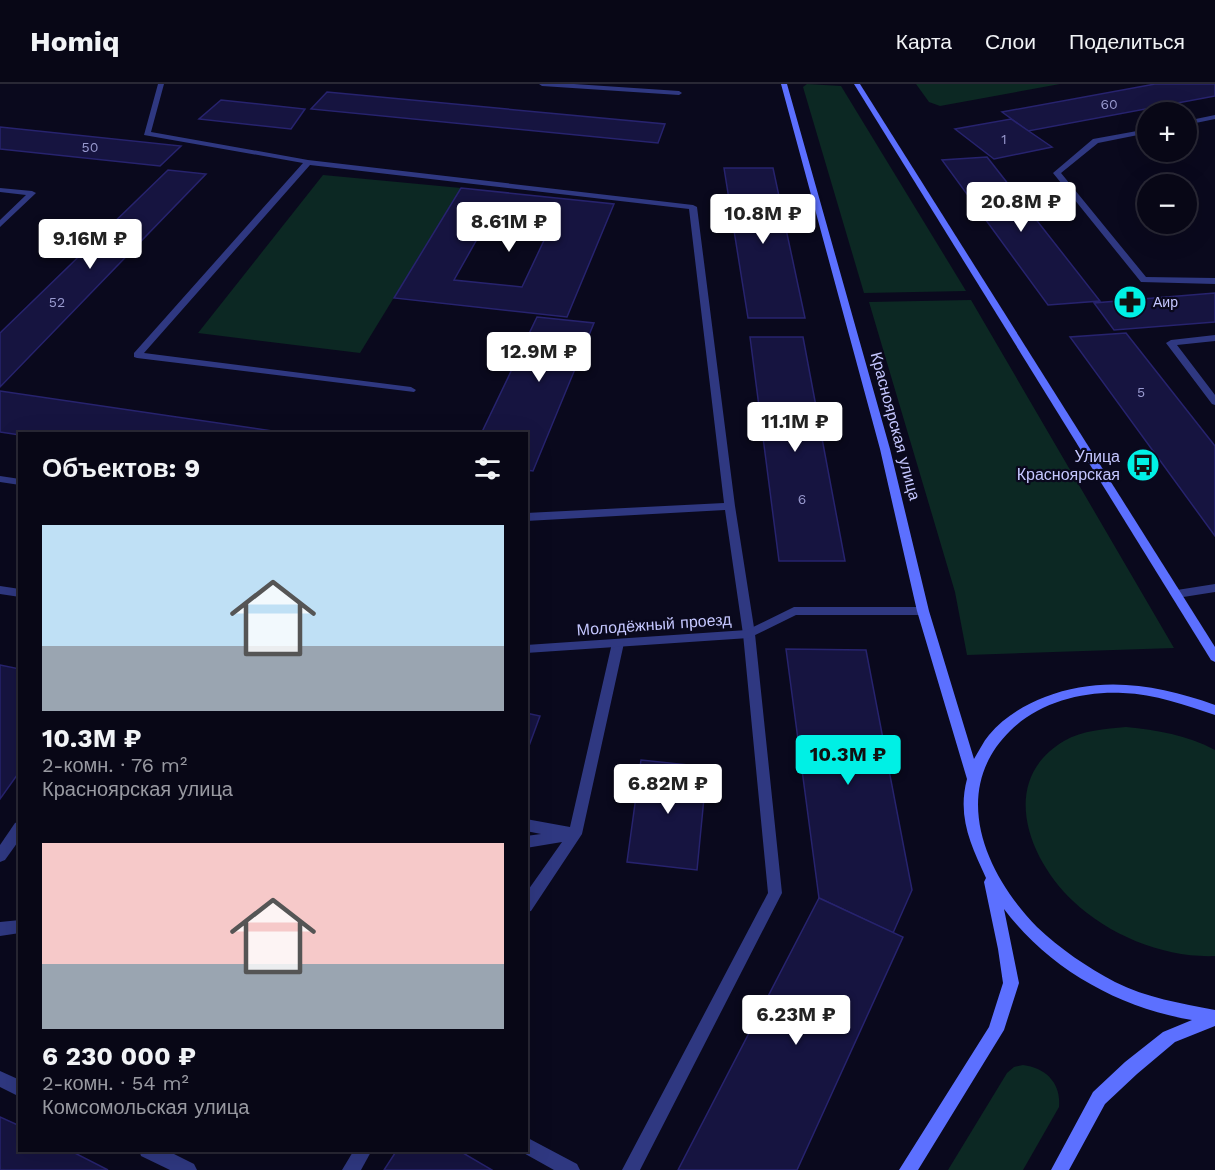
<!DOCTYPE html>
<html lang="ru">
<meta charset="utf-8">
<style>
:root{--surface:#080716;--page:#11101f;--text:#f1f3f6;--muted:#9899a1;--line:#292835;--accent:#00f0e5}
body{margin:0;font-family:"Work Sans",sans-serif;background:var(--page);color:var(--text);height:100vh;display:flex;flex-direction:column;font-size:22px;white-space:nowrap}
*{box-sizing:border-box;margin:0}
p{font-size:20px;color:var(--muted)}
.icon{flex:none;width:33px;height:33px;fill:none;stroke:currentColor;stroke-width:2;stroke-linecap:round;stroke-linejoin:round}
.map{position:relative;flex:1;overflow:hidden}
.panel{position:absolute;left:18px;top:348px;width:510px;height:720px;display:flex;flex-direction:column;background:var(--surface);border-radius:0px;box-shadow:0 6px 24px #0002,0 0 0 2px var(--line)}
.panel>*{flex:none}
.controls{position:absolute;left:1137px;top:18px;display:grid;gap:12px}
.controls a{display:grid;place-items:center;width:60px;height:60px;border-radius:50%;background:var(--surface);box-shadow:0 6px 24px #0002,0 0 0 2px var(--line);font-size:30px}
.price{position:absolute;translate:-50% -51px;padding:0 14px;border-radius:6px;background:#fff;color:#222;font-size:20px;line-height:39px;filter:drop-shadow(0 2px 3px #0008)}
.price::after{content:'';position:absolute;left:50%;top:36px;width:18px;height:14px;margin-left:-9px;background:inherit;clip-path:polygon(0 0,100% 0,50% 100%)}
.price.on{background:var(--accent);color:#111}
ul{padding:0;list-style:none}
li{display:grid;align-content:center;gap:12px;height:318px;padding:0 24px}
li span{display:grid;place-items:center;height:186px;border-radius:0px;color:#555}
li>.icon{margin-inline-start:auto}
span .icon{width:108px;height:108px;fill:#fffc;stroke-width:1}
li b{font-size:26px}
h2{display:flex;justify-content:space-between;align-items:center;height:72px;padding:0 24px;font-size:26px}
header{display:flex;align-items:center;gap:36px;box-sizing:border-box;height:84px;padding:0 30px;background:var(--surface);border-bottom:2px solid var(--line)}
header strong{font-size:28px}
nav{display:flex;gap:33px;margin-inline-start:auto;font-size:21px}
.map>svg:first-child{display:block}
.green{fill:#0c2823}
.building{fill:#161440;stroke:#27236e;stroke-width:1.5;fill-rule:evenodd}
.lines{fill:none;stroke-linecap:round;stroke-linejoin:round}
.lane{fill:#2f3881;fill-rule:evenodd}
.street{fill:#2f3881;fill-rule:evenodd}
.secondary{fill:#5c70ff;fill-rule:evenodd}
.labels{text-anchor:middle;stroke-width:4.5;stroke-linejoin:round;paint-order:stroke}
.number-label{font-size:14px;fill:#999acf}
.far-poi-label{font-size:14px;fill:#c5c7ff;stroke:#0a091d;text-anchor:start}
.street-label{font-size:16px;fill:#c5c7ff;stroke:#0a091d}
.poi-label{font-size:16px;fill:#c5c7ff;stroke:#0a091d;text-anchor:end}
</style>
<header>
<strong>Homiq</strong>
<nav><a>Карта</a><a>Слои</a><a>Поделиться</a></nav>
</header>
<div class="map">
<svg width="1215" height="1086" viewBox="0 0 1215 1086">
<rect width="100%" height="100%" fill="#0a091d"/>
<g class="green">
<polygon points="807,0 841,2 966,207 864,209 803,3"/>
<polygon points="916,0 1060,0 940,22 929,18"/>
<polygon points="323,91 461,104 360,269 198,249"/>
<polygon points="971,216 1174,564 967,571 955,508 869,218"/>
<path d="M1126,643C1157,646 1187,651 1215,666V872C1165,874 1110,852 1073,817C1028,775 998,696 1064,657C1083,646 1105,645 1126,643Z"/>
<path d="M1023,981C1046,984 1061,999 1059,1023L1023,1086H948L1007,989L1014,983Z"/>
</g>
<g class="building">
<polygon points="1155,0 1215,0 1215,12 1028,47 1002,28"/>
<polygon points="327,8 665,40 658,59 311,25"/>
<polygon points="221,16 305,25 291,45 199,35"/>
<polygon points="1011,35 1052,63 994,75 955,45"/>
<polygon points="0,43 181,62 160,82 0,65"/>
<polygon points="987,73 1100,217 1048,221 942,76"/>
<polygon points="724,84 773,84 805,234 748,234"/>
<polygon points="168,86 206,90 0,303 0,249"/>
<path d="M461,104L614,120L567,233L394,214ZM494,125L556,131L522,203L454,196Z"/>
<polygon points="1215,209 1215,238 1114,246 1094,219"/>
<polygon points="537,233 594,239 533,387 526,386 526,350 481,350"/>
<polygon points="1126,249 1215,362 1215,452 1070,253"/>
<polygon points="750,253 803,253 845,477 779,477"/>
<polygon points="0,307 170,332 293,350 20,351 0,348"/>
<polygon points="786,565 866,566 912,806 893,849 819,814"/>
<polygon points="0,581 20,585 20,687 0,715"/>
<polygon points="526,629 540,632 526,670"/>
<polygon points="641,676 707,683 697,786 627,778"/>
<polygon points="819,814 903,853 797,1086 678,1086"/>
<polygon points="0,1033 20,1042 20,1066 69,1066 108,1086 0,1086"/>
<polygon points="397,1066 458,1066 492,1086 384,1086"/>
</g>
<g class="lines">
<g class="lane">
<polygon points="158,0 164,0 151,48 308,76 693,121 697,123 735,422 755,550 782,809 640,1086 622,1086 768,809 743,550 725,426 526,437 526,429 724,419 689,125 310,81 144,269 411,303 416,306 414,308 137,274 134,273 134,269 303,79 144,51"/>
<polygon points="539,0 574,0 679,7 682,9 679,11 542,2"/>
<polygon points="1215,31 1215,35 1186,41 1186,37"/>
<polygon points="1148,45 1148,49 1098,59 1061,89 1146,193 1215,194 1215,200 1141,198 1053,89 1093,55"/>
<polygon points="0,104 32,107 36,109 0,143 0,136 26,111 0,108"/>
<polygon points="1215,251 1215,257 1177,261 1215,311 1215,321 1212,320 1166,259 1171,256"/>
<polygon points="0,392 20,395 20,401 0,398"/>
<polygon points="1215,500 1215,508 1177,514 1171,510 1177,506"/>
<polygon points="618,555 624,559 582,750 531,827 526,828 526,809 562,758 526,764 526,752 541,750 526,747 526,735 570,743 612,559"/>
<polygon points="20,737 20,755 5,776 0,778 0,761 15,739"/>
<polygon points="20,836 20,849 0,852 0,838"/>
<polygon points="0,987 20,996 20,1013 0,1003"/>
<polygon points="526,1053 577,1080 580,1086 554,1086 520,1067 526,1066"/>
<polygon points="139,1066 166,1066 194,1080 197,1086 170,1086 141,1072"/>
<polygon points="354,1066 372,1066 361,1086 342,1086"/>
</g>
<g class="street">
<polygon points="0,502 20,505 20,513 0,510"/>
<polygon points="794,523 923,523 929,527 923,531 796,531 749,554 526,569 526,561 747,546"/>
</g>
<g class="secondary">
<path d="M781,0H787L890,365L929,527L974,675C979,667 983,658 989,651C1003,634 1024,621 1045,613C1102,591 1159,601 1215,621V631C1185,621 1155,610 1123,609C1083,607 1039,618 1010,647C949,707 985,790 1037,843C1060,865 1087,883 1115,898C1147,914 1180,919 1215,926V942L1175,958L1137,990L1105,1020L1069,1086H1051L1093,1008L1125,978L1163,948L1192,936C1119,924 1049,885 1004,825L1019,899L1004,946L918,1086H899L989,943L1003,899L998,865L984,798L986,794C971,761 957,733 967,695L917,527L880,365Z"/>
<polygon points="854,0 860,0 1215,563 1215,578 1211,576"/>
</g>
</g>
<defs>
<g id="pharmacy-disc" transform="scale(1.725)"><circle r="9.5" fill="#00f0e5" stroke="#0a091d"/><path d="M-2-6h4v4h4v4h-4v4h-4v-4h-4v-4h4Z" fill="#111"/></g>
<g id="bus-disc" transform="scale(1.725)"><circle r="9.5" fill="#00f0e5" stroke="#0a091d"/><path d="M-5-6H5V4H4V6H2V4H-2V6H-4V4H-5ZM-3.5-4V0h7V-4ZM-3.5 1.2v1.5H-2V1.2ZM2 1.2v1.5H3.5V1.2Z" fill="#111"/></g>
</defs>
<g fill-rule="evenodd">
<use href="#pharmacy-disc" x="1130" y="218"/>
<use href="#bus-disc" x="1143" y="381"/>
</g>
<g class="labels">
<g class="number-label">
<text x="1109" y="25">60</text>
<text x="1004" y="60">1</text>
<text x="90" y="68">50</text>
<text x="57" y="223">52</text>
<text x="1141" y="313">5</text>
<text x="802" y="420">6</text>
</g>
<g class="far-poi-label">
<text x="1153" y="223">Аир</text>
</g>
<g class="street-label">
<text transform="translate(896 342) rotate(75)" y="6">Красноярская улица</text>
<text transform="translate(654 540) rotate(-4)" y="6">Молодёжный проезд</text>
</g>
<g class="poi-label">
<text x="1120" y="378">Улица<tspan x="1120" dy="18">Красноярская</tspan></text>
</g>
</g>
</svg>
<div class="controls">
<a>+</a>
<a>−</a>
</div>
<b class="price" style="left:1021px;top:149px">20.8M ₽</b>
<b class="price" style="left:763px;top:161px">10.8M ₽</b>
<b class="price" style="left:509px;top:169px">8.61M ₽</b>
<b class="price" style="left:90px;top:186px">9.16M ₽</b>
<b class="price" style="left:539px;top:299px">12.9M ₽</b>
<b class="price" style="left:795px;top:369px">11.1M ₽</b>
<b class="price on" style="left:848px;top:702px">10.3M ₽</b>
<b class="price" style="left:668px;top:731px">6.82M ₽</b>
<b class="price" style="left:796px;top:962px">6.23M ₽</b>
<section class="panel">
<h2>Объектов: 9<svg class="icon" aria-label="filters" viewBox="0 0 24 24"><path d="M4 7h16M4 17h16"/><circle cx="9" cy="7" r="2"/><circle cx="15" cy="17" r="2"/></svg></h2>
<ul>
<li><span style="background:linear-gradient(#bfe0f5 65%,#9aa5b1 0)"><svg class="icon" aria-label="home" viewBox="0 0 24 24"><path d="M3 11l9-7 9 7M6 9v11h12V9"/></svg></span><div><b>10.3M ₽</b><p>2-комн. · 76 m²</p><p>Красноярская улица</p></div></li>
<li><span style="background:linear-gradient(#f6c9c9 65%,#9aa5b1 0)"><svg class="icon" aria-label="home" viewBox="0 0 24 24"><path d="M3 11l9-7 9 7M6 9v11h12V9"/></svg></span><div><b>6 230 000 ₽</b><p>2-комн. · 54 m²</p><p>Комсомольская улица</p></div></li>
</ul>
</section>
</div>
